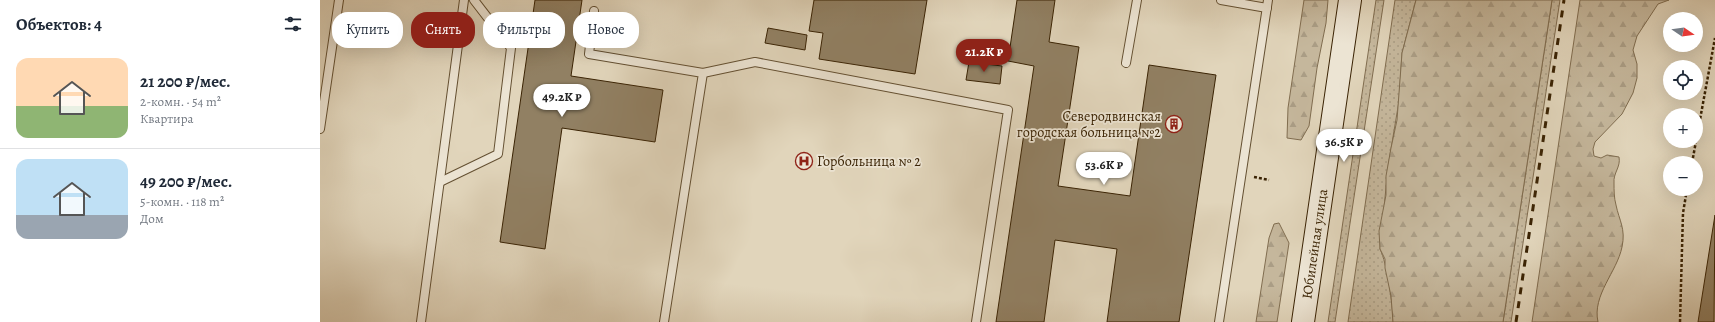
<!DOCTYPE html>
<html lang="ru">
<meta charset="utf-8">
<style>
:root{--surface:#fff;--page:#f2f2f3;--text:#1f2937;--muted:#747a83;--line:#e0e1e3;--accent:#8f2418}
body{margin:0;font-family:Alegreya,serif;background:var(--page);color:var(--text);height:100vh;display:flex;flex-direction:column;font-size:15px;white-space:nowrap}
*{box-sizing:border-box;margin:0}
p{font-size:13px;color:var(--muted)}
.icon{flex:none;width:22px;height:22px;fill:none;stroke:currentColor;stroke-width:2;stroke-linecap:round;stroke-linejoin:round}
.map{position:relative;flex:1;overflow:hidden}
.panel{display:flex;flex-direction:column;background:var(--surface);width:320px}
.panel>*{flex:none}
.top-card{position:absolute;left:12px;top:12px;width:380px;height:36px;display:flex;gap:8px}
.needle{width:26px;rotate:103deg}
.controls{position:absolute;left:1343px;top:12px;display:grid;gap:8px}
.controls a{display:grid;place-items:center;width:40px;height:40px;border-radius:50%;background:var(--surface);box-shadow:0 4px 16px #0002;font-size:20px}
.price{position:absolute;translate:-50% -34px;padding:0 9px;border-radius:14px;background:#fff;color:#222;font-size:13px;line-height:26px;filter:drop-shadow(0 1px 2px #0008)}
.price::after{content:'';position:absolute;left:50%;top:24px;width:12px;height:9px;margin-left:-6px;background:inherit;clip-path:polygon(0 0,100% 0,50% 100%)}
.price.selected{background:var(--accent);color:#fff}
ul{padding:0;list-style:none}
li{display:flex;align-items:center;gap:12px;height:100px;padding:0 16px}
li+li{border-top:1px solid var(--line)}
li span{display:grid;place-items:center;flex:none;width:112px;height:80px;border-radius:12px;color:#555}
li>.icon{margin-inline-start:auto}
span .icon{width:48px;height:48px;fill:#fffc;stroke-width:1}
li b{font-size:17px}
h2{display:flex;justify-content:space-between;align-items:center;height:48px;padding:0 16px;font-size:17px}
.chip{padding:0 14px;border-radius:16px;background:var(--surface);box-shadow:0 4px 16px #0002;font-size:14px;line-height:36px}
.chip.selected{background:var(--accent);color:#fff}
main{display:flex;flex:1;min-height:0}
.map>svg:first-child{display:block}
.grass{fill:url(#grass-dots);stroke:#806d50}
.forest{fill:url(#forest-firs);stroke:#806d50}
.building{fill:#918063;stroke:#3a2304}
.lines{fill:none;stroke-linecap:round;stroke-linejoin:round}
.service-casing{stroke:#645032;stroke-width:10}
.secondary-casing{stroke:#3a2304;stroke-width:24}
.path{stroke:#3a2304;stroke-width:2.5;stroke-dasharray:3 2;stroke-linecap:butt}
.service{stroke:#ece4d3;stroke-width:8}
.secondary{stroke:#ece4d3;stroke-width:22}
.rail{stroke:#3a2304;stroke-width:3;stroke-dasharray:7 7;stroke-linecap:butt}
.labels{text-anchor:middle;stroke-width:3.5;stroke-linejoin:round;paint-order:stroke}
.poi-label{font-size:14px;fill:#3a2304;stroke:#ece4d3;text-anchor:end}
.street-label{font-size:14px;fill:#3a2304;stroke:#ece4d3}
</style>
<main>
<section class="panel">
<h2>Объектов: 4<svg class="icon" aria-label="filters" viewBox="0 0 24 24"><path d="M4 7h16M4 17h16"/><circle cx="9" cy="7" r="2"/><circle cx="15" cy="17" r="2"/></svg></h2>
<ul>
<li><span style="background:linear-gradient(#ffd9b3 60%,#8fb573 0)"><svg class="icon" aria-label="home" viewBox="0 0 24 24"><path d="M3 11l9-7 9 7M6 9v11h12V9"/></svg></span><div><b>21 200 ₽/мес.</b><p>2-комн. · 54 m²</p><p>Квартира</p></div></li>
<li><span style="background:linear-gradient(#bfe0f5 70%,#9aa5b1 0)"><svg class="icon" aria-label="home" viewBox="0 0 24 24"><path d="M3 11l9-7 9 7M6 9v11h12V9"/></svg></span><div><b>49 200 ₽/мес.</b><p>5-комн. · 118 m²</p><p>Дом</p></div></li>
</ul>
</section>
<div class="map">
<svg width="1395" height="322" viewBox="0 0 1395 322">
<defs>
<pattern id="grass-dots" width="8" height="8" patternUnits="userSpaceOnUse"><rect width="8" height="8" fill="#c5b79c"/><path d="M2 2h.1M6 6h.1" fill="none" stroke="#aa9d85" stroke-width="1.8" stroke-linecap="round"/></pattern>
<pattern id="forest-firs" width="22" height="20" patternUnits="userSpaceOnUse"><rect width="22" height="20" fill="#c5b79c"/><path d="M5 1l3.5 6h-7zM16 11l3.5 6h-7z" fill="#aa9d85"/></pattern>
</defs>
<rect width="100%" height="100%" fill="#e1d5bb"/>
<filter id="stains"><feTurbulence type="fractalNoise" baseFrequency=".005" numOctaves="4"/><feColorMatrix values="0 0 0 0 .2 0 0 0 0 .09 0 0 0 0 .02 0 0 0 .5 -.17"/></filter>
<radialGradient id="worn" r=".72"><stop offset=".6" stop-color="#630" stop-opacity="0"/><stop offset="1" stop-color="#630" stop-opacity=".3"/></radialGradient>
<g class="grass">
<polygon points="1056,0 1064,0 1015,322 1008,322"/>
<path d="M1075,0H1096L1082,53L1079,101L1068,167L1060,249C1067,263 1073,305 1073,322H1028Z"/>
<polygon points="1232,0 1240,0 1191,322 1183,322"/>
</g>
<g class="forest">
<polygon points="984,0 1008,0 1006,23 997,68 989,126 981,140 967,138 968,108"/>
<polygon points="1096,0 1232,0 1183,322 1073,322 1071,296 1065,268 1065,259 1060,249 1059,231 1066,195 1066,176 1071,148 1077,120 1082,53"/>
<path d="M1260,0H1349L1338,4L1317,36L1313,50L1317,64V78L1313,93L1302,114L1275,142L1273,149L1274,156L1281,158L1287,155L1299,157C1301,167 1293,173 1294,183C1294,190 1294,198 1296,205C1299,220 1306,229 1302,247C1297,272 1272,295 1278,322H1212Z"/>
<polygon points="959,223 969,243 957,322 936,322 949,238 954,224"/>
</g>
<g class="building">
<polygon points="215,0 262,0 251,76 343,90 335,142 242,128 225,249 180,242"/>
<polygon points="494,0 607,0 595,74 499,59 503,33 489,31"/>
<polygon points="697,0 735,0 729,42 759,47 738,186 810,196 829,65 896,75 859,322 787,322 797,249 735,240 724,322 676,322 714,66 688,61"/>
<polygon points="448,28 487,35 485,50 445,43"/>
<polygon points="649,62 682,66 680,84 646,80"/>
<polygon points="1395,215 1394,322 1378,322"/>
</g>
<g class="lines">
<g class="service-casing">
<g id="service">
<polyline points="901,0 947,8"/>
<polyline points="274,11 269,54 383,73 344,322"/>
<polyline points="806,63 817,0"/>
<polyline points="383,73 435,62 688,110 656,322"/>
<polyline points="0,129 19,0"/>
<polyline points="120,182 178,154 191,48 154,0"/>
<polyline points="101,322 144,0"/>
<polyline points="899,322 948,0"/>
</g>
</g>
<g class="secondary-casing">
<g id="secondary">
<path id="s1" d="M983,322L1030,0"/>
</g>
</g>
<g class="path">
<polyline points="1372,163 1395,38"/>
<polyline points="934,177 949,180"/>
<polyline points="1360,322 1363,213 1367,189"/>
</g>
<use href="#service" class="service"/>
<use href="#secondary" class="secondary"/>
<polyline class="rail" points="1196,322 1244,0"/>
</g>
<defs>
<g id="building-ring" transform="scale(0.9)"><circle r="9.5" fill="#ece4d3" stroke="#8f2418" stroke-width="1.5"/><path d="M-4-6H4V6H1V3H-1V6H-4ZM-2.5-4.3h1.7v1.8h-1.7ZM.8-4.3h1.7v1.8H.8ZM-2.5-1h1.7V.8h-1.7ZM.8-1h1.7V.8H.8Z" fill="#8f2418"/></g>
<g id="hospital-ring" transform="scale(0.9)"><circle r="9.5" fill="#ece4d3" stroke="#8f2418" stroke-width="1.5"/><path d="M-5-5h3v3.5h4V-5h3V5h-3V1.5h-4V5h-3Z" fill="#8f2418"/></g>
</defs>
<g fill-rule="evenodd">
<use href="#building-ring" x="854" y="124"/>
<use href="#hospital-ring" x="484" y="161"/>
</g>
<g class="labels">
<g class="poi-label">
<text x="841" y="121">Северодвинская<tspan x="841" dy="16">городская больница №2</tspan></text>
<text x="497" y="166" text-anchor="start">Горбольница № 2</text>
</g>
<g class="street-label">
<text dy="5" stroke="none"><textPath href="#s1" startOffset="79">Юбилейная улица</textPath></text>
</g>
</g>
<rect width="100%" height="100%" filter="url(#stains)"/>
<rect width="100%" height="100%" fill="url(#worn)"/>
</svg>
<div class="controls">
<a><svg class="needle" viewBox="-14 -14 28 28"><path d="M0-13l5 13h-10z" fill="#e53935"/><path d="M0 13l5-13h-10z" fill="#747a83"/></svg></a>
<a><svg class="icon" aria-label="locate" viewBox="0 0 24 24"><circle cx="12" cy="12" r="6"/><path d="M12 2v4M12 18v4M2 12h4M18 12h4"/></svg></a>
<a>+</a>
<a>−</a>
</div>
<b class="price selected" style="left:664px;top:73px">21.2K ₽</b>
<b class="price" style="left:242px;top:118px">49.2K ₽</b>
<b class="price" style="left:1024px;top:163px">36.5K ₽</b>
<b class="price" style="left:784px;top:186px">53.6K ₽</b>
<div class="top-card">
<a class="chip">Купить</a>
<a class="chip selected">Снять</a>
<a class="chip">Фильтры</a>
<a class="chip">Новое</a>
</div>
</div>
</main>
